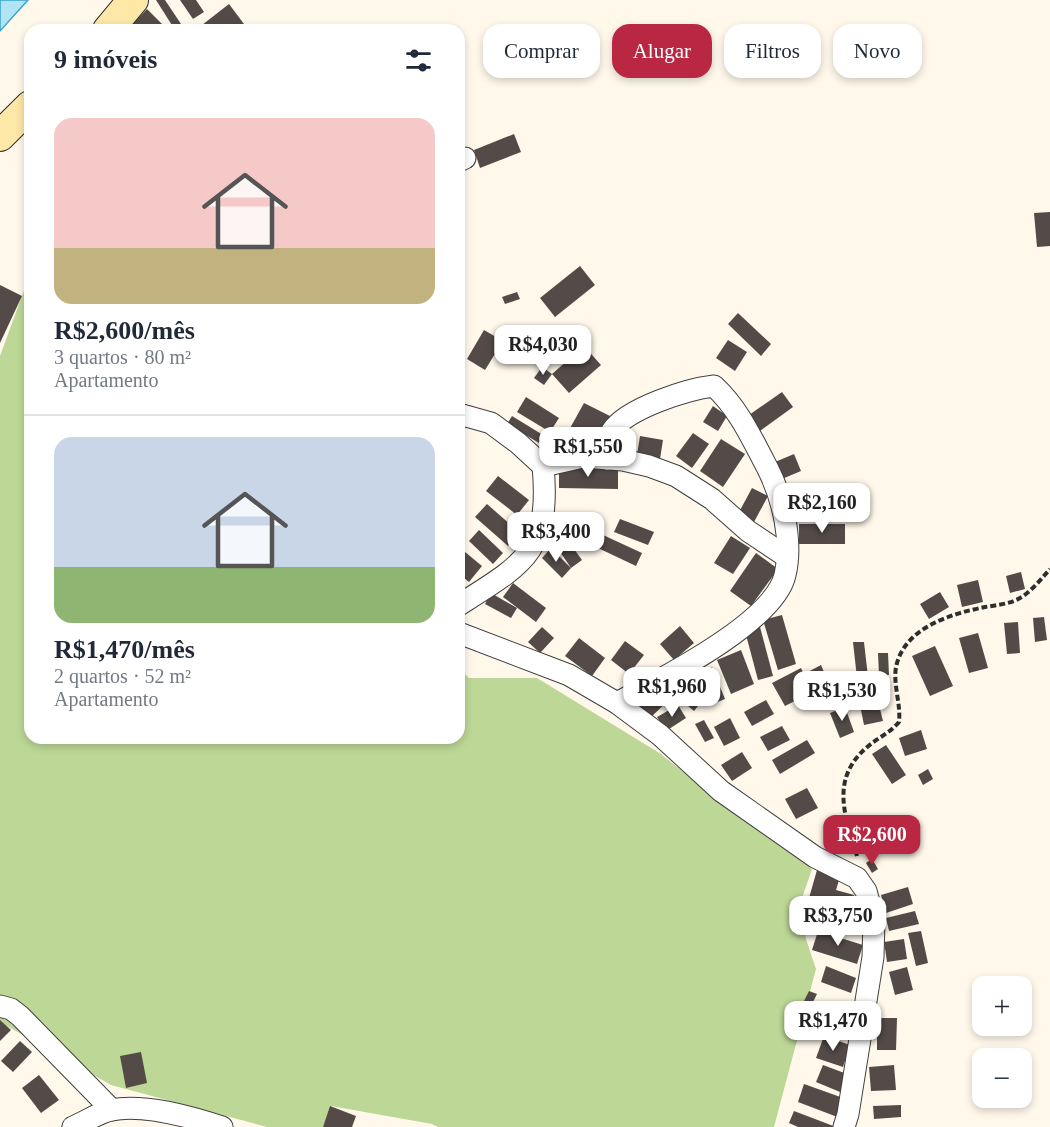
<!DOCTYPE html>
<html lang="pt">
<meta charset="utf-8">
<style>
:root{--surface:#fff;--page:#f6f6f7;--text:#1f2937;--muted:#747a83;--line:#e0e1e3;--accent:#b92742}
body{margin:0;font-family:"Times New Roman",serif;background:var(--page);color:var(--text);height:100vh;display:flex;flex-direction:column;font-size:22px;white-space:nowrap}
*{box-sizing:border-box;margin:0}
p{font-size:20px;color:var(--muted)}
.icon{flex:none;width:33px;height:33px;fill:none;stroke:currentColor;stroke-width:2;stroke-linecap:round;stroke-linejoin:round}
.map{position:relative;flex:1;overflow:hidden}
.drawer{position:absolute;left:24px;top:24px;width:441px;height:720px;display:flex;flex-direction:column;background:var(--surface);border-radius:18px;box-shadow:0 3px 9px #0003}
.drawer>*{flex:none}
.guide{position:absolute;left:483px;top:24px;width:477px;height:54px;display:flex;gap:12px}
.controls{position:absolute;left:972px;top:976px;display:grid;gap:12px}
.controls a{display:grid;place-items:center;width:60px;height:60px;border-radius:12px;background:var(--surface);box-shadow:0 3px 9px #0003;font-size:30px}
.price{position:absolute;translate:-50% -51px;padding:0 14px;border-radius:12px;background:#fff;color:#222;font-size:20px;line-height:39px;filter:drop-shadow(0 2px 3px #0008)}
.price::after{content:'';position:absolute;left:50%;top:36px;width:18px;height:14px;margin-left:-9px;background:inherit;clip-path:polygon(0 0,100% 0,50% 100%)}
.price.current{background:var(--accent);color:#fff}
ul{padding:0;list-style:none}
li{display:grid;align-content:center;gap:12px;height:318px;padding:0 30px}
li+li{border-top:2px solid var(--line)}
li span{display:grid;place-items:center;height:186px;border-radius:18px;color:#555}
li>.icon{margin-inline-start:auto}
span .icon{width:108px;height:108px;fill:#fffc;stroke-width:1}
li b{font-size:26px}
h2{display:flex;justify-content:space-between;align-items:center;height:72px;padding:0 30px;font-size:26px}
.chip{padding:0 21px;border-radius:18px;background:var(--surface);box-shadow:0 3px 9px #0003;font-size:21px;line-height:54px}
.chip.current{background:var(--accent);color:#fff}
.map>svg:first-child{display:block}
.forest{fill:#bdd896}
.water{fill:#b1e5f5;stroke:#39a5ca;stroke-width:1.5}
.building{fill:#544b48}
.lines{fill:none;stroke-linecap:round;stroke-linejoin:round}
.minor-casing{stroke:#3f3f3f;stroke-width:23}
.secondary-casing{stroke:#2e2e2e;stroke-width:32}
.path{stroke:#2e2e2e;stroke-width:4;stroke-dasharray:6 3;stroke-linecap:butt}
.minor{stroke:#fff;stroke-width:21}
.secondary{stroke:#fde8a7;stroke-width:30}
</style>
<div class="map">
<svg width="1050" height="1127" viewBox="0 0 1050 1127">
<rect width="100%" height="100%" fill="#fff8eb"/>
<polygon class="forest" points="30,274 30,738 459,738 459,668 469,678 537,678 661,754 726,807 812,869 800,904 806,939 816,969 774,1127 438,1127 432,1124 331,1106 323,1127 267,1127 111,1085 0,1022 0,356"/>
<polygon class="water" points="0,0 28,0 0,31"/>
<g class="building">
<polygon points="156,0 165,0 183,27 175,30"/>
<polygon points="180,0 196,0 204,12 193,19"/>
<polygon points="229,4 247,28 206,30 202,25"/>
<polygon points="147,9 168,30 127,30"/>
<polygon points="514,134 521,152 480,168 474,150"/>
<polygon points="1050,212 1050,246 1037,247 1034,213"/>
<polygon points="580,266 595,285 555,317 540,298"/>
<polygon points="0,285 22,296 0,343"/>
<polygon points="517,292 520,299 505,304 502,297"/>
<polygon points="738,313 771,344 761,356 728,324"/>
<polygon points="484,330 503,341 485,370 467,359"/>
<polygon points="728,340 747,352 735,371 716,358"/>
<polygon points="584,346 601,365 569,393 552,374"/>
<polygon points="542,367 552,374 544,385 534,378"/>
<polygon points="782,392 793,407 760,431 749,415"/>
<polygon points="526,397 559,418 550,432 517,412"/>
<polygon points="584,403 610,416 595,444 569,430"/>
<polygon points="713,406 727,416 718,431 703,422"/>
<polygon points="512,416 543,435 539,443 507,424"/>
<polygon points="693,433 709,444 692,468 676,456"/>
<polygon points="640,436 663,440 660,459 637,455"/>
<polygon points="721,439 745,454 723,487 700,471"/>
<polygon points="794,454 801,471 782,479 775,462"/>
<polygon points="559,466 618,468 618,489 559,488"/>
<polygon points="498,476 529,500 517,515 486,491"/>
<polygon points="752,488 768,496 754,522 738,514"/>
<polygon points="826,495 828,513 796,517 793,498"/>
<polygon points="487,504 520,533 508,546 475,517"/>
<polygon points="620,519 654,532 648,545 614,532"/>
<rect x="799" y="524" width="46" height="20"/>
<polygon points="558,527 582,560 571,568 548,534"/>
<polygon points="479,530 503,553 493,564 469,541"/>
<polygon points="603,535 642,553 636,566 598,548"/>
<polygon points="731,536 750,548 733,574 714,563"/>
<polygon points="459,547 482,566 469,582 459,574"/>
<polygon points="551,548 571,568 562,578 542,558"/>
<polygon points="756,553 778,569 751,606 730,591"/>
<polygon points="1021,572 1025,589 1010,593 1006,576"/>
<polygon points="978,580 983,602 962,607 957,585"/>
<polygon points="513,583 546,608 536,622 503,597"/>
<polygon points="940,592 949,607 929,619 920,604"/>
<polygon points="491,593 517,608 511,618 485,604"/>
<polygon points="782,615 796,664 778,670 763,620"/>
<polygon points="1044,617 1047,640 1035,642 1033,618"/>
<polygon points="1018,622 1020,653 1007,654 1004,623"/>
<polygon points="680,626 694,643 674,660 660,644"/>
<polygon points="542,627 554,638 540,653 528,642"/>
<polygon points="760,627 773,676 758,680 745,631"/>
<polygon points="978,633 988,668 969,673 959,638"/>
<polygon points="579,638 605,658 592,676 565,656"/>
<polygon points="625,641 644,655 629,674 611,660"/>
<polygon points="853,642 864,642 868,677 857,678"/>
<polygon points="935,646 953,686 930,696 912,656"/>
<polygon points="741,650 754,684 731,694 717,660"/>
<polygon points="878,653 888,653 889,675 879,675"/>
<polygon points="821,665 824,672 807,681 810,686 825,678 828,684 785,706 772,683 801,668 804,674"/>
<polygon points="712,667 725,699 710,705 696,674"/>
<polygon points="672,676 702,701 694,711 668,689 674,695 648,720 635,707 661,682"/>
<polygon points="766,700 774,714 752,726 744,712"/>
<polygon points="878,701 883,721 864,725 860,705"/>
<polygon points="678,705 686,718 666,731 657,717"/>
<polygon points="845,707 854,732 840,738 830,713"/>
<polygon points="730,718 740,738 724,746 714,727"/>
<polygon points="704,720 714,738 705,742 695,724"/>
<polygon points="782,726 790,740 768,751 760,737"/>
<polygon points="921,730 927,749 905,756 899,738"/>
<polygon points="807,740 815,753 780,774 772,760"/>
<polygon points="886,745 906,775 892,784 872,754"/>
<polygon points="742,752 752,768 732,781 721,765"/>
<polygon points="928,769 933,779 923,785 918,775"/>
<polygon points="807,788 818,808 796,819 785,799"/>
<polygon points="863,815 868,826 860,831 854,820"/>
<polygon points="880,824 889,839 867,853 858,838"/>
<polygon points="872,859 878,869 872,873 866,863"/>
<polygon points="817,870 840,877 836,890 854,895 849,912 863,916 857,935 803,919"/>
<polygon points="908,887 913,904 886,913 881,895"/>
<polygon points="915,911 919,924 889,931 886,918"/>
<polygon points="818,931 863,945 857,964 812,950"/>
<polygon points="921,931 928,963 916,966 908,933"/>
<polygon points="904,939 907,959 887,962 884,942"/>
<polygon points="826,966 856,978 851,993 821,982"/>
<polygon points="907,967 913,990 895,995 889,972"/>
<polygon points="809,991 817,994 811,1006 803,1003"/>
<polygon points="877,1018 897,1018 896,1050 877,1050"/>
<polygon points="0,1020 11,1030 0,1041"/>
<polygon points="824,1036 850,1045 843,1067 816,1058"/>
<polygon points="20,1041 32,1052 13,1072 1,1061"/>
<polygon points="141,1052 147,1083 126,1088 120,1056"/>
<polygon points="823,1065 847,1074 840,1092 816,1082"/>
<polygon points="894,1065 896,1090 871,1091 869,1067"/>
<polygon points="39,1075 59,1100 41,1113 22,1088"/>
<polygon points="804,1084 846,1099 840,1118 798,1102"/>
<polygon points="901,1105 901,1117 874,1119 873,1106"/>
<polygon points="330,1106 356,1116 352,1127 323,1127"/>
<polygon points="794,1111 836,1127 798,1127 789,1123"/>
</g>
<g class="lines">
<g class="minor-casing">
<g id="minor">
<polyline points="459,161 465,158"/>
<polyline points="459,414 491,423 518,443 543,466 583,457 623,460 649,466 676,476 712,499 748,531 787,557"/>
<path d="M607,459C608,451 608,438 612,431C627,408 688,389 714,386C739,409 752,439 768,469C783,499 793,542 785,575C774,623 659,680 617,703"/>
<path d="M459,605C524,564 551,551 543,466"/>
<polyline points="459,633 569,675 617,703 660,735 721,791 815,857 857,878 866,891 874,920 873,957 848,1114 844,1127"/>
<polyline points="0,1006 11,1009 20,1016 112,1110"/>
<path d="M73,1127C85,1122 98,1113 111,1110C143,1103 191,1117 222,1127"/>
</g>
</g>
<g class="secondary-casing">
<g id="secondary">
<polyline points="108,30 133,0"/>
<polyline points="0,136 30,106"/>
</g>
</g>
<path class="path" d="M857,856C845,816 830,780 866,748C877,738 890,733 899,722C901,704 893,685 896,667C904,628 950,614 985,607C997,605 1010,604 1020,598C1032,591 1041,579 1050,569"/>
<use href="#minor" class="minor"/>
<use href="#secondary" class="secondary"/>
</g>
</svg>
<div class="controls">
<a>+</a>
<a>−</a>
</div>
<b class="price" style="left:543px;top:376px">R$4,030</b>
<b class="price" style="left:588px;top:478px">R$1,550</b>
<b class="price" style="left:822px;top:534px">R$2,160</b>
<b class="price" style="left:556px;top:563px">R$3,400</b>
<b class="price" style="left:672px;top:718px">R$1,960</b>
<b class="price" style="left:842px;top:722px">R$1,530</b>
<b class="price current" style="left:872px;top:866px">R$2,600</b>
<b class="price" style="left:838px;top:947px">R$3,750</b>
<b class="price" style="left:833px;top:1052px">R$1,470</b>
<div class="guide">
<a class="chip">Comprar</a>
<a class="chip current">Alugar</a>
<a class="chip">Filtros</a>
<a class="chip">Novo</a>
</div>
<section class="drawer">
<h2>9 imóveis<svg class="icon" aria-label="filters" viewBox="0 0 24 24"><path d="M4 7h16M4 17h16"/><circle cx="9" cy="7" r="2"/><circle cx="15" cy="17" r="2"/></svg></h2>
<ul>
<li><span style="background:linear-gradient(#f6c9c9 70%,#c2b280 0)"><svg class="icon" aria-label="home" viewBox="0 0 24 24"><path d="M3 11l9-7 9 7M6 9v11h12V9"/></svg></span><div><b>R$2,600/mês</b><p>3 quartos · 80 m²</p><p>Apartamento</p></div></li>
<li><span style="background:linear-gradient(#c9d6e8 70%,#8fb573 0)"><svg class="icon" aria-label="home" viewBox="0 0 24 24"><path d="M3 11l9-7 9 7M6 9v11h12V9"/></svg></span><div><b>R$1,470/mês</b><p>2 quartos · 52 m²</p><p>Apartamento</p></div></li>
</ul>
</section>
</div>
